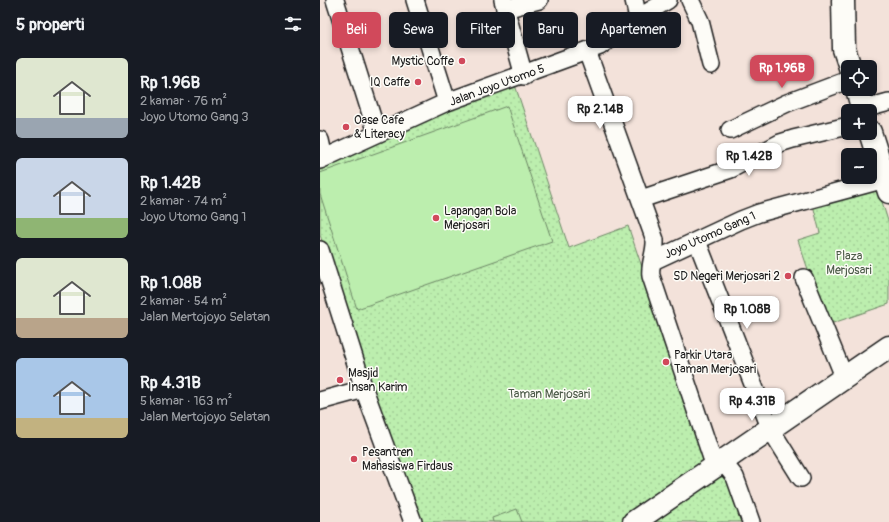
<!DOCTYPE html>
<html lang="id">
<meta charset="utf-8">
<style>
:root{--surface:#171b24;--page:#20242c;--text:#f1f3f6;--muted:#9ea1a6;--accent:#d1495b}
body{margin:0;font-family:Pangolin,sans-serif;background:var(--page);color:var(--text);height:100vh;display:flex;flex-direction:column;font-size:15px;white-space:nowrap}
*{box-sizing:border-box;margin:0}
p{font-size:13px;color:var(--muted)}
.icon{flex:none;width:22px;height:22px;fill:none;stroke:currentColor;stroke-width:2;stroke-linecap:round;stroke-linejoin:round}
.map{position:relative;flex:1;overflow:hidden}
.details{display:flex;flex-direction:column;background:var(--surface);width:320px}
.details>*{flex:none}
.guide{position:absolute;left:12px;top:12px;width:380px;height:36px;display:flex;gap:8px}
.tools{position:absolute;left:521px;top:60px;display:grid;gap:8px}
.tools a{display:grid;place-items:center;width:36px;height:36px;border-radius:6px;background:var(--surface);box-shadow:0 2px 6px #0003;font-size:20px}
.price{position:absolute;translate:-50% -34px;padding:0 9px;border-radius:8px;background:#fff;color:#222;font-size:13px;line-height:26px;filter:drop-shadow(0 1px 2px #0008)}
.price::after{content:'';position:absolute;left:50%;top:24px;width:12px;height:9px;margin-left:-6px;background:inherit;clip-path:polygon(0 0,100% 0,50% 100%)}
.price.on{background:var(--accent);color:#fff}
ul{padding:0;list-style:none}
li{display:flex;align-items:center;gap:12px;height:100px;padding:0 16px}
li span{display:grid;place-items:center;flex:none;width:112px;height:80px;border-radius:6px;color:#555}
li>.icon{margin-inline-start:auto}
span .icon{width:48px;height:48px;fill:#fffc;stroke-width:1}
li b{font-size:17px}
h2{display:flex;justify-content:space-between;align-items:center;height:48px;padding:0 16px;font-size:17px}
.pill{padding:0 14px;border-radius:6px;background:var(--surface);box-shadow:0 2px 6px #0003;font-size:14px;line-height:36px}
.pill.on{background:var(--accent);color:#fff}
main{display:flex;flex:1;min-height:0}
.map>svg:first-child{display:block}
.park{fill:url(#park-dots);stroke:#6c8565}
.pitch{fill:#bceeae;stroke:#6c8565}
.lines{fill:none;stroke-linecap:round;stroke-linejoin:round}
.street-casing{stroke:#1c1c1c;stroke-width:20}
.secondary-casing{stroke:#1c1c1c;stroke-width:25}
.street{stroke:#fdfcf7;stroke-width:17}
.secondary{stroke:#fdfcf7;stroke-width:22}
.poi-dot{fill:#d1495b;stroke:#fdfcf7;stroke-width:1.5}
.labels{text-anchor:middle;stroke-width:3;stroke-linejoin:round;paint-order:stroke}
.poi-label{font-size:12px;fill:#1c1c1c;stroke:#fdfcf7;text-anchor:start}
.street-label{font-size:12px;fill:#1c1c1c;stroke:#fdfcf7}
.park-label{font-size:12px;fill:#4c5b48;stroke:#fdfcf7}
</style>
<main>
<section class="details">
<h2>5 properti<svg class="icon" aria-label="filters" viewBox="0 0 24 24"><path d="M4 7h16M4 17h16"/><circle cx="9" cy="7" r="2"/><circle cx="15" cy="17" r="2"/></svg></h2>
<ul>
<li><span style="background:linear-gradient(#dfe7d0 75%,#9aa5b1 0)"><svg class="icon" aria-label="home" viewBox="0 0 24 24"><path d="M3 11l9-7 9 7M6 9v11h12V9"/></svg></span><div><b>Rp 1.96B</b><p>2 kamar · 76 m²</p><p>Joyo Utomo Gang 3</p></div></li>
<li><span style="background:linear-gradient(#c9d6e8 75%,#8fb573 0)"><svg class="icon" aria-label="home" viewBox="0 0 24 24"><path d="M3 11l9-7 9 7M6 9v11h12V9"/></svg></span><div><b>Rp 1.42B</b><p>2 kamar · 74 m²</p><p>Joyo Utomo Gang 1</p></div></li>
<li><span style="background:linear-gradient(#dfe7d0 75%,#b9a48a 0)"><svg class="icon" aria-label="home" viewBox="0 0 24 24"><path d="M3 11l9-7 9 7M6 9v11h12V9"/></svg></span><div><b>Rp 1.08B</b><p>2 kamar · 54 m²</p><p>Jalan Mertojoyo Selatan</p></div></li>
<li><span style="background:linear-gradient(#a9c7e8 75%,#c2b280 0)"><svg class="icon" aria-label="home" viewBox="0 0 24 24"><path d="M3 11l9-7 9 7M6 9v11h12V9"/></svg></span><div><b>Rp 4.31B</b><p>5 kamar · 163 m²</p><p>Jalan Mertojoyo Selatan</p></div></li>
</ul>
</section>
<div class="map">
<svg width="569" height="522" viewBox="0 0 569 522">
<defs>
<pattern id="park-dots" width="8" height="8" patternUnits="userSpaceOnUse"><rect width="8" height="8" fill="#bceeae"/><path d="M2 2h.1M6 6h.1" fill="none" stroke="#a1cc95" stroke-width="1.8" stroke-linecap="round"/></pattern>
</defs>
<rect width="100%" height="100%" fill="#f3e2da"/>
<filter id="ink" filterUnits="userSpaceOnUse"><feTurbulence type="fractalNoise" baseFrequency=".025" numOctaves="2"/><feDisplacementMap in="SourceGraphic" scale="8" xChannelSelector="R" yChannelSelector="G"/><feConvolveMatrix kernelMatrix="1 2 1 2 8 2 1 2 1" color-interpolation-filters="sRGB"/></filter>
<g filter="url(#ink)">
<g class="park">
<polygon points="195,85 249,248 308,226 388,460 304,522 102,522 27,319 0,235 0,168 114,114"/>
<polygon points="557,186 569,224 569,304 507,325 478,240 500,233 492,201"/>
<polygon points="400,477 405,477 411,486 423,522 333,522"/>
</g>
<g class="pitch">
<polygon points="187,106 232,241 37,309 0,194 0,173"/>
<polygon points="197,509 202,522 173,522 172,518"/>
</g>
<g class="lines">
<g class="street-casing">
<g id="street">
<polyline points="15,0 57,133"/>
<polyline points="95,0 127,102"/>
<polyline points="183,0 204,76"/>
<polyline points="314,0 318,18"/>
<polyline points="370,0 380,21 391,65"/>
<polyline points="185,9 219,0"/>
<path d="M267,51L335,240C336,252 329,265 331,276L395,467"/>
<polyline points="543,109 569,102"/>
<polyline points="410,130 467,103 528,80"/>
<polyline points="0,140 4,158"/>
<polyline points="0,160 127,102 280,46 318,18 348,0"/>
<polyline points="321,199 411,169 460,143 473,139 528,126"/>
<polyline points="377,241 451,430 481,478"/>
<polyline points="0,250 44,389 93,522"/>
<polyline points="333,261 421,220 439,213 565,179"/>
<polyline points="484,278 525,379"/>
<polyline points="0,401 44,389"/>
<polyline points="403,462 415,477 431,522"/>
</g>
</g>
<g class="secondary-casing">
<g id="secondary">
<polyline points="523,0 524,49 530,67"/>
<polyline points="537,89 543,111"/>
<polyline points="550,132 569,192"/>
<polyline points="314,522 569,347"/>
</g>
</g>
<use href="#street" class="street"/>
<use href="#secondary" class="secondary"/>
</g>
</g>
<g class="poi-dot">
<circle cx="142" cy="61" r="4"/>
<circle cx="98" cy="82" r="4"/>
<circle cx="26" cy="127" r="4"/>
<circle cx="116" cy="218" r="4"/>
<circle cx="468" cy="276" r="4"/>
<circle cx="346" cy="362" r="4"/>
<circle cx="20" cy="380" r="4"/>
<circle cx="34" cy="459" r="4"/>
</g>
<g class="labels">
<g class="poi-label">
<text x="134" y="65" text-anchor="end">Mystic Coffe</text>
<text x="90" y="86" text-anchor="end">IQ Caffe</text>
<text x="34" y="124">Oase Cafe<tspan x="34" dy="14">&amp; Literacy</tspan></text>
<text x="124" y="215">Lapangan Bola<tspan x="124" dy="14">Merjosari</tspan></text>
<text x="460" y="280" text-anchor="end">SD Negeri Merjosari 2</text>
<text x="354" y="359">Parkir Utara<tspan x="354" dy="14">Taman Merjosari</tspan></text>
<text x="28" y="377">Masjid<tspan x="28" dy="14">Insan Karim</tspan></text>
<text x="42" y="456">Pesantren<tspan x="42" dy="14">Mahasiswa Firdaus</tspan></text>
</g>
<g class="street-label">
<text transform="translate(177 85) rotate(-20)" y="4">Jalan Joyo Utomo 5</text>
<text transform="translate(390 235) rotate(-24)" y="4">Joyo Utomo Gang 1</text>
</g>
<g class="park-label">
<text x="529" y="260">Plaza<tspan x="529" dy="14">Merjosari</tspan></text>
<text x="229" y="398">Taman Merjosari</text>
</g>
</g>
</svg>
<div class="tools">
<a><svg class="icon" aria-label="locate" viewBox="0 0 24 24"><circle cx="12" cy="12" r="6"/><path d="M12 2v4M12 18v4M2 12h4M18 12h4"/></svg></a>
<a>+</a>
<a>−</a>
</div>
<b class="price on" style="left:462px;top:89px">Rp 1.96B</b>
<b class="price" style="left:280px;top:130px">Rp 2.14B</b>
<b class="price" style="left:429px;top:177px">Rp 1.42B</b>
<b class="price" style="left:427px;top:330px">Rp 1.08B</b>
<b class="price" style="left:432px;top:422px">Rp 4.31B</b>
<div class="guide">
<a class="pill on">Beli</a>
<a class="pill">Sewa</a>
<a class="pill">Filter</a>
<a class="pill">Baru</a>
<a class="pill">Apartemen</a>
</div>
</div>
</main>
